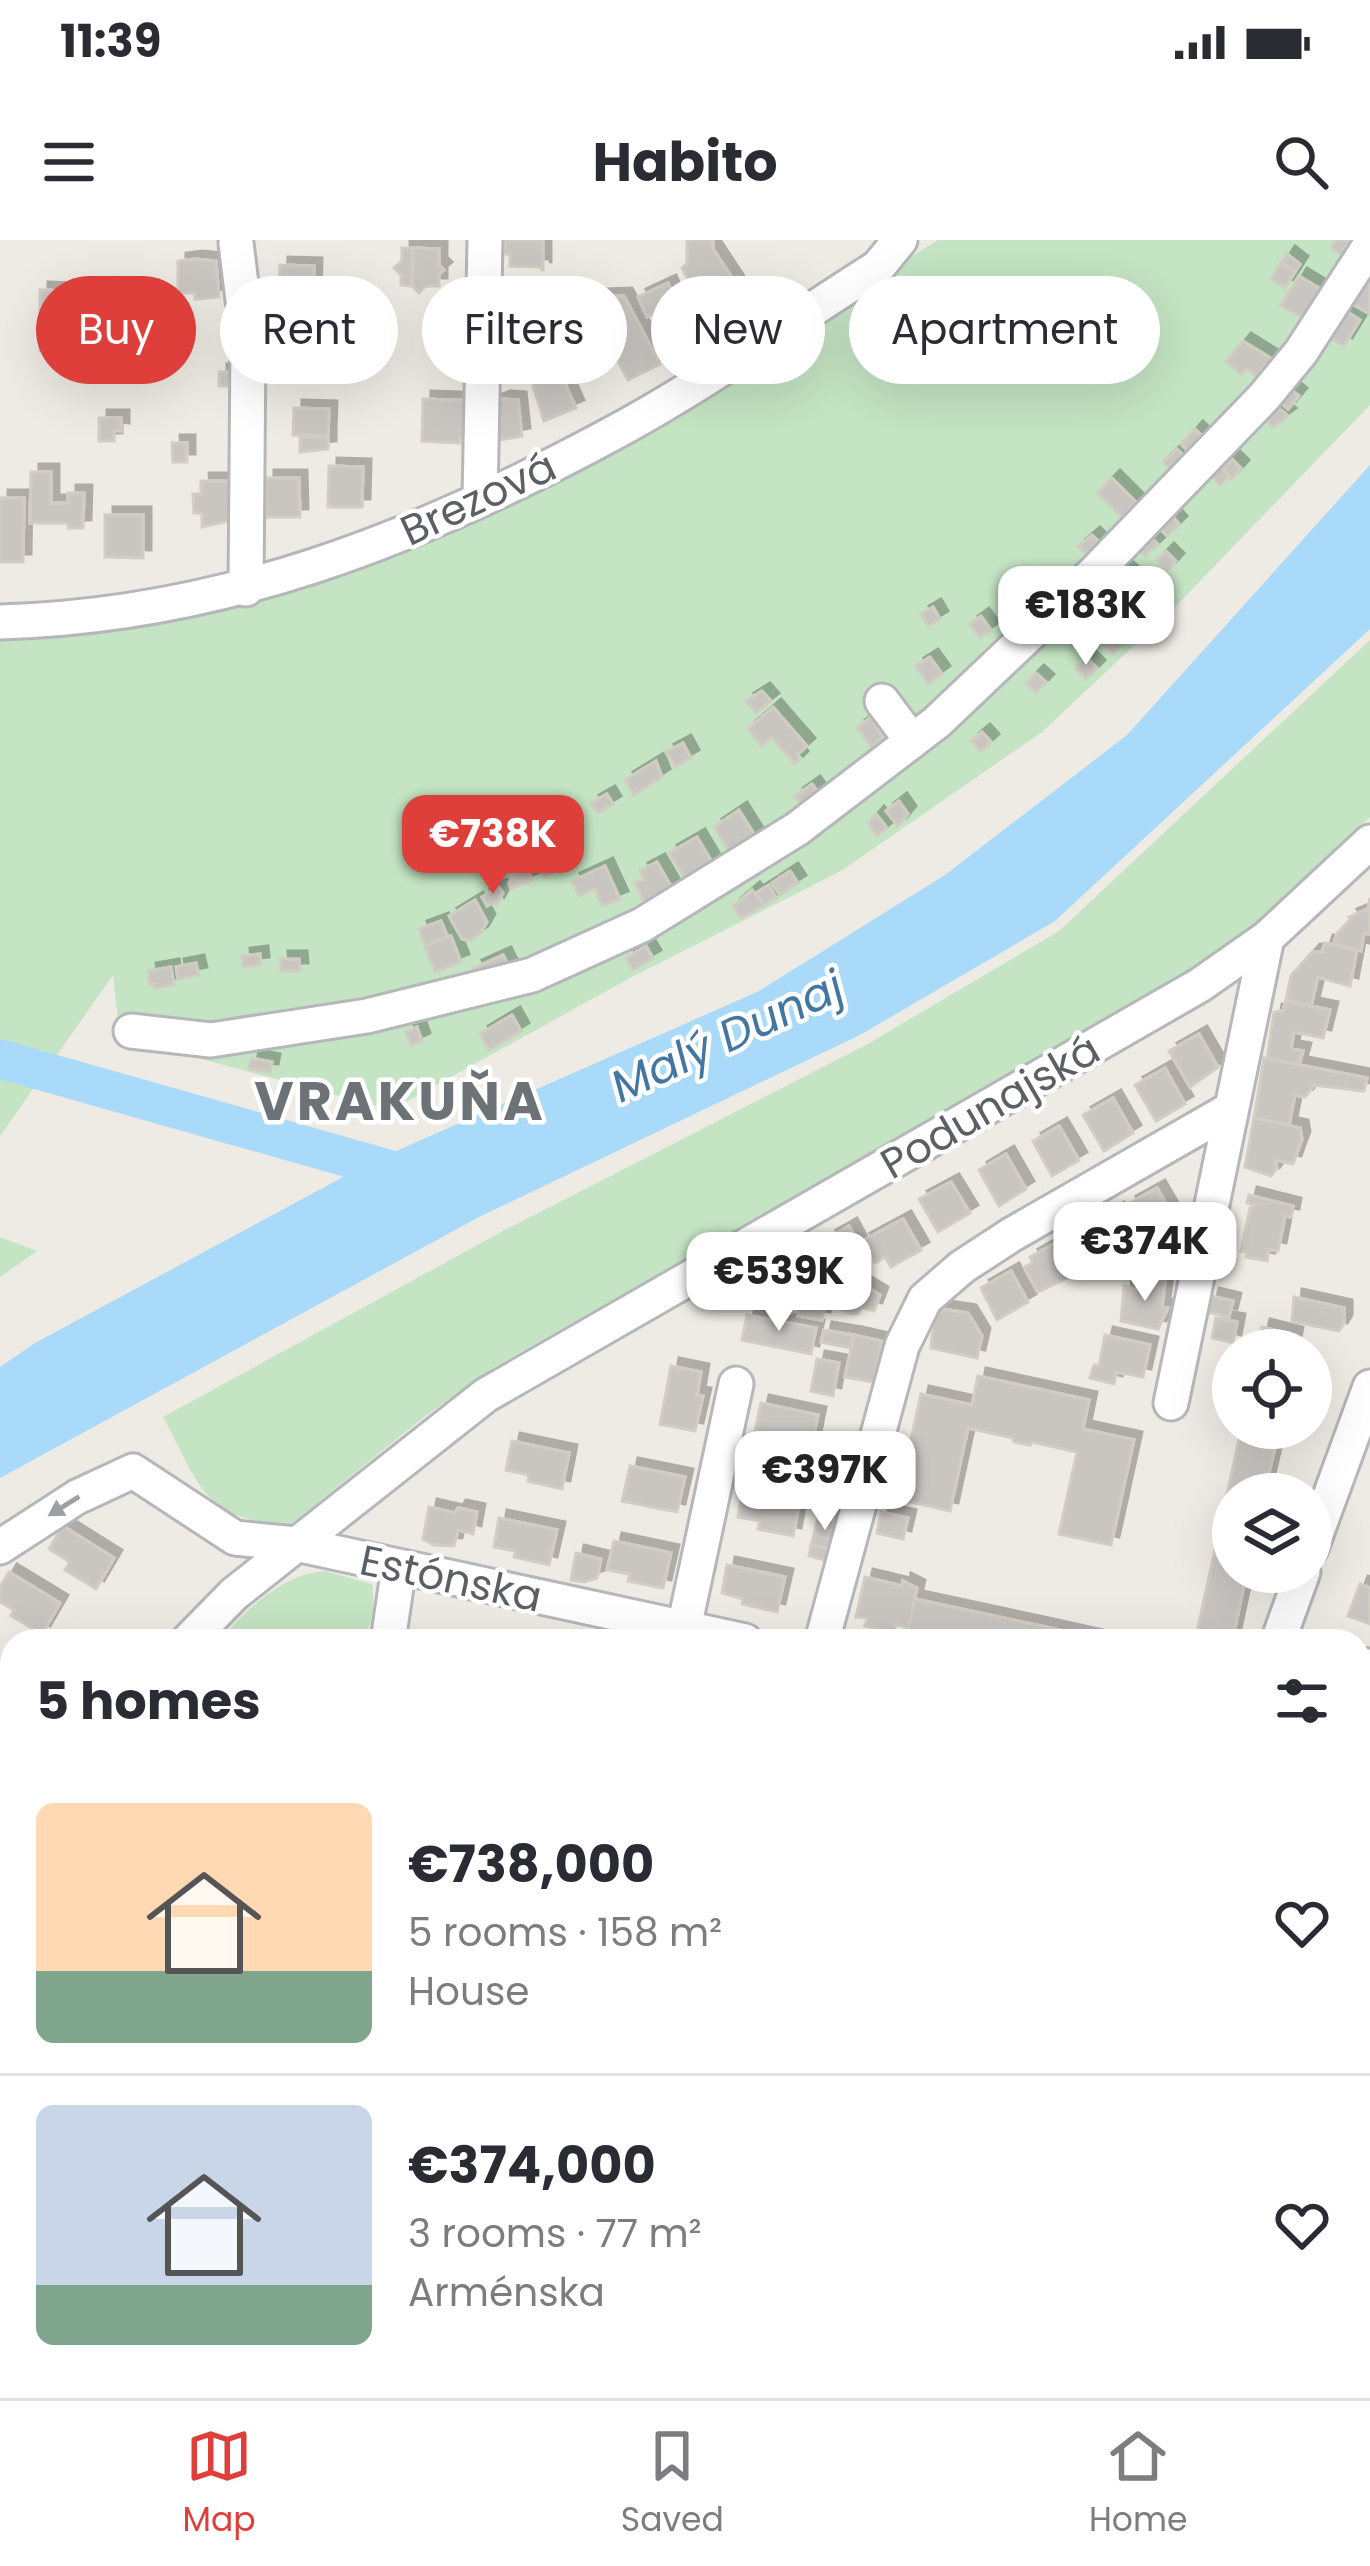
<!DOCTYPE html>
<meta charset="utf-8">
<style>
:root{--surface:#fff;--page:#f2f2f3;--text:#2b2b33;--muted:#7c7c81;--line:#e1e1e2;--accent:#de3f3b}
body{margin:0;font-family:Poppins,sans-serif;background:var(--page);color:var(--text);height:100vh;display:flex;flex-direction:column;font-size:45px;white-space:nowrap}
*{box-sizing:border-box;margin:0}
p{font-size:39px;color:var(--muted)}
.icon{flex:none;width:66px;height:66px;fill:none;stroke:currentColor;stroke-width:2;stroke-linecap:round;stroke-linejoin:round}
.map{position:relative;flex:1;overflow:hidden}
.drawer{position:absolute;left:0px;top:1389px;width:1371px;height:771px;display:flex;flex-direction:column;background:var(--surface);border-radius:36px 36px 0 0;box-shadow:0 12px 48px #0002}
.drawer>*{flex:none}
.guide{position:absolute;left:36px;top:36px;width:1299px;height:108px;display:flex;gap:24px}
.buttons{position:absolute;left:1212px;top:1089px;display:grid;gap:24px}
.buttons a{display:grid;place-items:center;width:120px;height:120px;border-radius:50%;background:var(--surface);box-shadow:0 12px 48px #0002;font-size:60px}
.price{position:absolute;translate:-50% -102px;padding:0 27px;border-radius:24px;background:#fff;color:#222;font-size:39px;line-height:78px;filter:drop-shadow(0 3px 6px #0008)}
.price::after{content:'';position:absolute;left:50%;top:72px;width:36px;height:27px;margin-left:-18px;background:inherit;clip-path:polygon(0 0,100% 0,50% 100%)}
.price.active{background:var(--accent);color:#fff}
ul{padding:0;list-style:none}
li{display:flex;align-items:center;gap:36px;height:300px;padding:0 36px}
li+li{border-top:3px solid var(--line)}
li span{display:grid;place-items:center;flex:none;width:336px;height:240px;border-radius:18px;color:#555}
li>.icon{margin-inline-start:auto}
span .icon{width:144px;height:144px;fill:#fffc;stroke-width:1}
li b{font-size:51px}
h2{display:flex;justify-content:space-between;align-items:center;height:144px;padding:0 36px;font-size:51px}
.pill{padding:0 42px;border-radius:54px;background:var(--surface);box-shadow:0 12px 48px #0002;font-size:42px;line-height:108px}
.pill.active{background:var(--accent);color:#fff}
.status{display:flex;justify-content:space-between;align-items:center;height:84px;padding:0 60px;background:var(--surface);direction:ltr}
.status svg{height:33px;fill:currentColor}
header{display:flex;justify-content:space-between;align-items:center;height:156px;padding:0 36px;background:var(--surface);font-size:54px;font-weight:700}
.dock{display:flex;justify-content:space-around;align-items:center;height:168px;border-top:3px solid var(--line);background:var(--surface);font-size:33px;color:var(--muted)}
.dock a{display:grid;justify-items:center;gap:6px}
.dock .active{color:var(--accent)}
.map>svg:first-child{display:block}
.green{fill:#c4e4c3}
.water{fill:#a9daf9}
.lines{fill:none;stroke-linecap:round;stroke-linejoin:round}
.river{stroke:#a9daf9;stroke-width:39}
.building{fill:#c9c6c2;stroke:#d2cdc3;stroke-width:3;filter:url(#shadow)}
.minor-casing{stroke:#b5b7ba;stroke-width:39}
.minor{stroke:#fff;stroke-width:33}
.oneway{fill:#9da0a2}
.labels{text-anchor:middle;stroke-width:9;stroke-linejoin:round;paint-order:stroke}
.street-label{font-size:42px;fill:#5c6064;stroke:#fff}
.water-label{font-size:45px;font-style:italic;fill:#4476a2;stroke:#fff}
.district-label{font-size:54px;font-weight:bold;letter-spacing:3px;fill:#6d7276;stroke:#fff}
</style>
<div class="status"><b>11:39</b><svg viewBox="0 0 49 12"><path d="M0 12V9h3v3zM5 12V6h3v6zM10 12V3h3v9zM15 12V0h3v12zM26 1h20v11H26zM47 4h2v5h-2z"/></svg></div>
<header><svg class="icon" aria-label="menu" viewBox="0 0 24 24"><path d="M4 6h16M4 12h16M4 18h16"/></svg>Habito<svg class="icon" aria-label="search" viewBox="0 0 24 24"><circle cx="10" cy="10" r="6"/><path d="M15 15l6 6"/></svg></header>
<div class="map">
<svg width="1370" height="2158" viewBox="0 0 1370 2158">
<defs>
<filter id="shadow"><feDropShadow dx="8" dy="-8" stdDeviation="0" flood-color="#0004"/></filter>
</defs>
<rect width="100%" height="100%" fill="#eeebe4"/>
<g class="green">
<polygon points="938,0 1370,0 1370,165 1173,369 1042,492 841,631 630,738 391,870 120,797 113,735 0,896 0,391 168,374 627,194"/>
<path d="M1370,400V577L1280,666L1167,745L493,1128L424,1177L290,1285C202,1280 200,1245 163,1177L505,990L866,805L1059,691Z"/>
<polygon points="0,997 37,1011 0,1037"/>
<path d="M325,1331L372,1344C375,1367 375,1398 347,1401L342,1395L333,1401H219C246,1370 282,1334 325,1331Z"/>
<polygon points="12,1678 12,1746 0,1744 0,1696"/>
<polygon points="0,1766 12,1768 12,2008 0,2005"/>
<polygon points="634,2148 768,2148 766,2158 632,2158"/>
</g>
<polygon class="water" points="1370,225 1370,389 1055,681 860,795 479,977 0,1238 0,1127 35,1103 369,923 757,752 945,635 1127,495"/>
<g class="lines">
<polyline class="river" points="0,819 416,937"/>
</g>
<g class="building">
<polygon points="505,0 543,0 543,31 541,27 510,26 510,14 499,14 499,9 505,9"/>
<polygon points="687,0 713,0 713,9 742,53 707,76 682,28 687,24"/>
<polygon points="1336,0 1350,0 1341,14 1331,8"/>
<polygon points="402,8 413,8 412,46 401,45 401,35 394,28 402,21"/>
<polygon points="413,8 439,9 439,25 444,30 439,34 439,46 426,46 419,53 412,46"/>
<polygon points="1287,14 1300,24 1295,32 1281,23"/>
<polygon points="195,19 216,21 219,57 195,59 195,53 178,53 178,21"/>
<polygon points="1281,23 1295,32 1285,48 1271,39"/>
<polygon points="280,25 314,26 313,64 278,63"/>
<polygon points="1370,30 1370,74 1347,61"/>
<polygon points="1299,36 1322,50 1304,79 1281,65"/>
<polygon points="668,43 677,63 647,77 638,57"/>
<polygon points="40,50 67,51 67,81 61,81 62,71 40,71"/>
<polygon points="624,56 660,124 628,140 607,101 622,93 617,83 597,83 597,57"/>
<polygon points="1343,69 1360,80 1344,106 1327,96"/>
<rect x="40" y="81" width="45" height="30"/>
<polygon points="585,86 599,113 578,124 566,102"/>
<polygon points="278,96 318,96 318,135 270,135 269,117 278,117"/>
<polygon points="1243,101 1272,119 1257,137 1247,129 1242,135 1226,122"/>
<polygon points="558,128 576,168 544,181 533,146 539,136"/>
<rect x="219" y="132" width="12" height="14"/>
<polygon points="1290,149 1299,156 1288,169 1280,162"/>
<polygon points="423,159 476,161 475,197 460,197 460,203 422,201"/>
<polygon points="502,159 518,160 522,196 495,201 492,163"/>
<polygon points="1276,166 1288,176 1273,187 1264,179"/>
<polygon points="294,168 329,169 328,196 293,195"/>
<polygon points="99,178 121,178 121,191 114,190 114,201 99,201"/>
<polygon points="1195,189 1203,197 1189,212 1181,204"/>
<polygon points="300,197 328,197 328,209 300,212"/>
<polygon points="172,203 187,203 187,222 173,222"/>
<polygon points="1177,209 1184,216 1171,230 1163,222"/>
<polygon points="1232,219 1241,228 1231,239 1223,228"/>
<polygon points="1220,225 1229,236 1220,245 1210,235"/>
<polygon points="329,226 363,227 362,267 328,267"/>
<polygon points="31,232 51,232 51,263 68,263 68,253 84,253 83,288 68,288 68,283 30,283"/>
<polygon points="266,238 299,238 300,277 266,277"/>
<polygon points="1112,238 1136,262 1122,277 1097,253"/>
<polygon points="201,241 228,241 233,273 229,273 229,281 202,287 202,273 194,273 193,254 202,254"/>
<polygon points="0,258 24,258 23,322 0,322"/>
<polygon points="105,275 143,275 143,318 105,317"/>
<polygon points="1171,275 1179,284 1167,296 1159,288"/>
<polygon points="1092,295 1100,303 1087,314 1078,307"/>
<polygon points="1149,296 1158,304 1145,316 1137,308"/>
<polygon points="1166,311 1176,321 1168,330 1157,320"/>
<polygon points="1120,325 1130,334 1119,344 1109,334"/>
<polygon points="933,367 940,379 928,386 921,374"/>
<polygon points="981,376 991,390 980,398 970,384"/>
<polygon points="1120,393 1127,401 1113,414 1102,403"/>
<polygon points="930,417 942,434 928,444 916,426"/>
<polygon points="1087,418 1097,428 1086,439 1076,428"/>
<polygon points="1036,433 1046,442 1036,452 1026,443"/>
<polygon points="762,451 771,461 756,473 746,461"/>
<polygon points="773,467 807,506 797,515 800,519 795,524 772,497 762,506 748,489"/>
<polygon points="871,477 883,497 872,507 857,488"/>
<polygon points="982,492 991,502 981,511 971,501"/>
<polygon points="683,503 691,518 675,527 666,512"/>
<polygon points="656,521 662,537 634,555 625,540"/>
<polygon points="812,544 823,559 806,571 795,556"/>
<polygon points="607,554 613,564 598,573 591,563"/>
<polygon points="899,561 908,574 898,586 886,571"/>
<polygon points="739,570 756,597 731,614 714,587"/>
<polygon points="876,574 887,588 877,596 868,583"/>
<polygon points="697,597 715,627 691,641 687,636 684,637 669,613"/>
<polygon points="543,602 559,629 545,637 527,612"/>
<polygon points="657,622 672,648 644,663 635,643 644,639 640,631"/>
<polygon points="605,626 620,659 602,666 595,649 579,656 572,641"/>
<polygon points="528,629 532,640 511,649 509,643 514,635"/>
<polygon points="790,631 798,643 780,655 772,643"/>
<polygon points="769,645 776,658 764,665 756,653"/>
<polygon points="499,647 503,653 496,665 494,662 487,666 482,657"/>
<polygon points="752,650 764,665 741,678 733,666"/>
<polygon points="1370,658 1370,694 1364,693 1361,711 1334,704 1337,693 1351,679 1349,677 1368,669"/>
<polygon points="475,660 487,682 480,694 470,701 462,699 449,676"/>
<polygon points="441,681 448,697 425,706 419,689"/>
<polygon points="451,696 461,722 435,732 425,706"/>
<polygon points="1325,703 1357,710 1350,746 1318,737 1311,766 1286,760 1291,736 1312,712 1322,712"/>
<polygon points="646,706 653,718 633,730 626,718"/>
<polygon points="260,714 261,725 243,727 242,716"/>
<polygon points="503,715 511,731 480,741 474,728"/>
<polygon points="280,719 299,719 300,731 281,731"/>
<polygon points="196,723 199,735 178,739 176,727"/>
<polygon points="171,727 174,745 155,748 154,744 150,744 148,731"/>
<polygon points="1286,761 1330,770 1323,798 1294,792 1291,809 1303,811 1299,825 1267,819 1274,772 1283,771"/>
<polygon points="512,775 521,791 489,810 480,794"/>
<polygon points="417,787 422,801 411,806 406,792"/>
<polygon points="1199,794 1218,827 1190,847 1169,811"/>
<polygon points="251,818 272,822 270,832 249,829"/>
<polygon points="1264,818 1367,838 1364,851 1314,845 1305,857 1295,855 1289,885 1254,878"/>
<polygon points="1165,828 1185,864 1156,881 1135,845"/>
<polygon points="1113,858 1133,893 1104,911 1083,875"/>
<polygon points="1254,878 1300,888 1302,899 1293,924 1275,920 1277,928 1271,936 1245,927"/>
<polygon points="1059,886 1079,920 1052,936 1033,901"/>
<polygon points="1006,914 1026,949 999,966 979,930"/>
<polygon points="951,942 970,973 938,992 919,959"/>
<polygon points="1157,948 1177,983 1148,1000 1128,964"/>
<polygon points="1249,955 1293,966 1291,977 1285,976 1278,1011 1269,1009 1267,1021 1246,1017 1247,1012 1241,1011 1250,968 1255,965 1247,963"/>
<polygon points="1116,970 1136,1005 1104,1024 1084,989"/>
<polygon points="903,979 921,1010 891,1027 885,1017 875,1023 862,1001"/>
<polygon points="849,986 862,1010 849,1017 842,1004 834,1008 828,998"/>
<polygon points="1059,1001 1077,1033 1038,1052 1024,1027 1033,1023 1030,1017"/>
<polygon points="1011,1031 1028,1062 997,1080 981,1048"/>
<polygon points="805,1037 829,1042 822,1080 798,1076"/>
<polygon points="1144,1037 1165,1042 1162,1067 1168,1068 1158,1089 1121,1081 1124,1046 1142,1051"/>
<polygon points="852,1038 880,1055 874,1071 861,1067 858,1074 851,1074 840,1068 838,1063"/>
<polygon points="777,1042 798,1048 791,1073 770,1068"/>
<polygon points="1211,1056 1233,1061 1229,1077 1207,1072"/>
<polygon points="1294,1057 1344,1068 1344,1083 1339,1091 1292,1081"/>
<polygon points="935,1068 968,1073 982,1096 977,1118 931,1108"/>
<polygon points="747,1075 816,1088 811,1114 742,1100"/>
<polygon points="1216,1078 1237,1082 1233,1103 1212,1098"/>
<polygon points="1262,1087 1295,1095 1292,1110 1257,1110"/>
<polygon points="824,1090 854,1095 851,1108 821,1102"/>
<polygon points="854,1095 881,1101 874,1142 845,1137"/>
<polygon points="1105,1095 1150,1105 1143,1137 1116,1132 1114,1144 1090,1138 1094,1125 1099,1126"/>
<polygon points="817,1119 839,1123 833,1156 811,1151"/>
<polygon points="671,1126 701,1132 697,1155 703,1156 695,1191 660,1184"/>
<polygon points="978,1136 1089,1160 1083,1189 1134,1200 1111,1305 1059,1294 1077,1212 1032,1202 1030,1205 1014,1202 1013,1198 968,1188 950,1271 898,1259 921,1154 972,1165"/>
<polygon points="1311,1152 1322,1155 1317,1173 1311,1171"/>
<polygon points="761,1163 818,1175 811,1210 776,1203 777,1195 755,1191"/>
<polygon points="1240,1195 1276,1203 1264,1254 1233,1254 1233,1332 1247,1332 1232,1401 1195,1401"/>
<polygon points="512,1201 569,1213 562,1249 528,1241 529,1235 506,1230"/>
<polygon points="630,1226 685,1237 677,1272 622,1261"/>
<polygon points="826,1246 846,1251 843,1262 824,1256"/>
<polygon points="743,1249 800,1261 793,1296 758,1289 760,1281 738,1277"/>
<polygon points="824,1256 843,1262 841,1271 821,1266"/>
<polygon points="821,1266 841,1271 838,1281 819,1276"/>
<polygon points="429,1267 455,1273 458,1268 477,1272 473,1294 458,1290 454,1306 433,1305 423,1299"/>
<polygon points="881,1272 908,1278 903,1299 877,1293"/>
<polygon points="819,1276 838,1281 836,1291 816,1286"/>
<polygon points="499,1278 557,1290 549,1325 514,1317 516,1311 494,1307"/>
<polygon points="63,1286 114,1318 96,1349 65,1330 70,1322 49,1309"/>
<polygon points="816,1286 836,1291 833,1300 814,1295"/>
<polygon points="814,1295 833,1300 831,1310 811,1305"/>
<polygon points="614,1301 671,1313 663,1348 628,1341 630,1334 607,1330"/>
<polygon points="811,1305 831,1310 828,1321 809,1316"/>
<polygon points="576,1313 601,1319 597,1338 584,1342 571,1340"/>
<polygon points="727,1325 785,1337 777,1372 742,1364 743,1359 722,1353"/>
<polygon points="9,1332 60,1363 42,1394 11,1376 14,1370 0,1362 0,1347"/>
<polygon points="865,1337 902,1346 903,1341 917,1348 908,1388 896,1384 894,1393 865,1386 868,1378 856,1377"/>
<polygon points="1360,1344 1370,1348 1370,1384 1348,1376"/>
<polygon points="915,1359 1041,1386 1109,1401 941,1401 907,1394"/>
<polygon points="1359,1494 1370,1496 1370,1523 1359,1519"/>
<polygon points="1360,1936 1370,1937 1370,1983 1359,1981"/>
<polygon points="1359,2033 1370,2034 1370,2158 1298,2152 1299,2148 1359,2148"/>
<polygon points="0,2075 12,2078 12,2121 0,2118"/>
<polygon points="303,2148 353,2148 351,2158 302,2158"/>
<polygon points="1073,2148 1089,2148 1113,2154 1112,2158 1071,2158"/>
</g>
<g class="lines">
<g class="minor-casing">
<g id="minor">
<polyline points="236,3 248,101 246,349"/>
<polyline points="480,259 485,0"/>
<path d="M0,382C221,376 414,300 606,197C700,147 788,84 878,27L900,0"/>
<polyline points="882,461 912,501"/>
<polyline points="131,791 211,800 367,776 532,735 642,685 797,589 937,482 1095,332 1264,157 1301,112 1370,5"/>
<polyline points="1171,1163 1267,698"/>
<polyline points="0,1307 77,1257 133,1231 235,1298 296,1304 745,1401"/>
<polyline points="1311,1308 1370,1147"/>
<polyline points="684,1388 736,1144"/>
<polyline points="188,1401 234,1354 486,1155 1200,745 1267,698 1370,602"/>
<polyline points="388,1401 399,1327"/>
<polyline points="822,1401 902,1106 925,1059 962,1027 1011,995 1231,869"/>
<polyline points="1278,1401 1303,1332"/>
<polyline points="1359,1425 1370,1426"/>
<polyline points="0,1657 12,1638"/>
<polyline points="1359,1877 1370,1878"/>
<polyline points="0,2032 12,2035"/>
<polyline points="1022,2158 1025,2148"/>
</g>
</g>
<use href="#minor" class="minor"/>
</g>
<defs><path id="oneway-solid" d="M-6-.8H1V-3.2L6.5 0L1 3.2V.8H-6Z" transform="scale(3)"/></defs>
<use class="oneway" href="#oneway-solid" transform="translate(64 1266) rotate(148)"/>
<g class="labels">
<g class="street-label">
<text transform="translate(478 258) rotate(-25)" y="15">Brezová</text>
<text transform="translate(990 866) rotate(-30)" y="15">Podunajská</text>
<text transform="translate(451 1338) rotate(12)" y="15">Estónska</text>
</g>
<g class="water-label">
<text transform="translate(727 796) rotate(-25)" y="16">Malý Dunaj</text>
</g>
<g class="district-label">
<text x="400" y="880">VRAKUŇA</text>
</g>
</g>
</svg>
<div class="buttons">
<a><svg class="icon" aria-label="locate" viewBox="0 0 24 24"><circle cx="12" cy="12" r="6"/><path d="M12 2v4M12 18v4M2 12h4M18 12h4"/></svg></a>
<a><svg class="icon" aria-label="layers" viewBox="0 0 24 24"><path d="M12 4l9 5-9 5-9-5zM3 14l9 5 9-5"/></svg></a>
</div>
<b class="price" style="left:1086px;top:428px">€183K</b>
<b class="price active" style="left:493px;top:657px">€738K</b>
<b class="price" style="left:1145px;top:1064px">€374K</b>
<b class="price" style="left:779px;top:1094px">€539K</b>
<b class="price" style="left:825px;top:1293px">€397K</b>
<div class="guide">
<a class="pill active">Buy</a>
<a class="pill">Rent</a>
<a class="pill">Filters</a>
<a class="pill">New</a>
<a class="pill">Apartment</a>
</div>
<section class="drawer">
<h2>5 homes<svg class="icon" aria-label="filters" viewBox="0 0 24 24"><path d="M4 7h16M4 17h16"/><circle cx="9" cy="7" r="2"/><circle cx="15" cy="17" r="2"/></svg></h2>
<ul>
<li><span style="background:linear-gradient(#ffd9b3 70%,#7fa58c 0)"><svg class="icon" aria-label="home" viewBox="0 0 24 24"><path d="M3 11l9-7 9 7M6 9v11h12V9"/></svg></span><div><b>€738,000</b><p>5 rooms · 158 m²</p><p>House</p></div><svg class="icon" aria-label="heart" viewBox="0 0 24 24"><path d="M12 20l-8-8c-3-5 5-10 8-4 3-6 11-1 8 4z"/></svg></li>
<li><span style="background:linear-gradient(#c9d6e8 75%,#7fa58c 0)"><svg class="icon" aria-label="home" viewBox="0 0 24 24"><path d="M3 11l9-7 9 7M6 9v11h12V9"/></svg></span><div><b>€374,000</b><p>3 rooms · 77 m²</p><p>Arménska</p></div><svg class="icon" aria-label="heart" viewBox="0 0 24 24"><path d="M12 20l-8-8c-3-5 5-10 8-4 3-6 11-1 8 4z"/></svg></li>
</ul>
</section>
</div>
<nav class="dock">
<a class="active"><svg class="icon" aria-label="map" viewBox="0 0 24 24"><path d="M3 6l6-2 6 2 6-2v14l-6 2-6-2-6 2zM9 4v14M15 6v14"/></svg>Map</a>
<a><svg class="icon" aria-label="saved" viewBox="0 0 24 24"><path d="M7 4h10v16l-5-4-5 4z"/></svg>Saved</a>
<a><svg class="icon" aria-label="home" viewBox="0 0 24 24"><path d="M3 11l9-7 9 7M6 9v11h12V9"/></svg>Home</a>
</nav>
